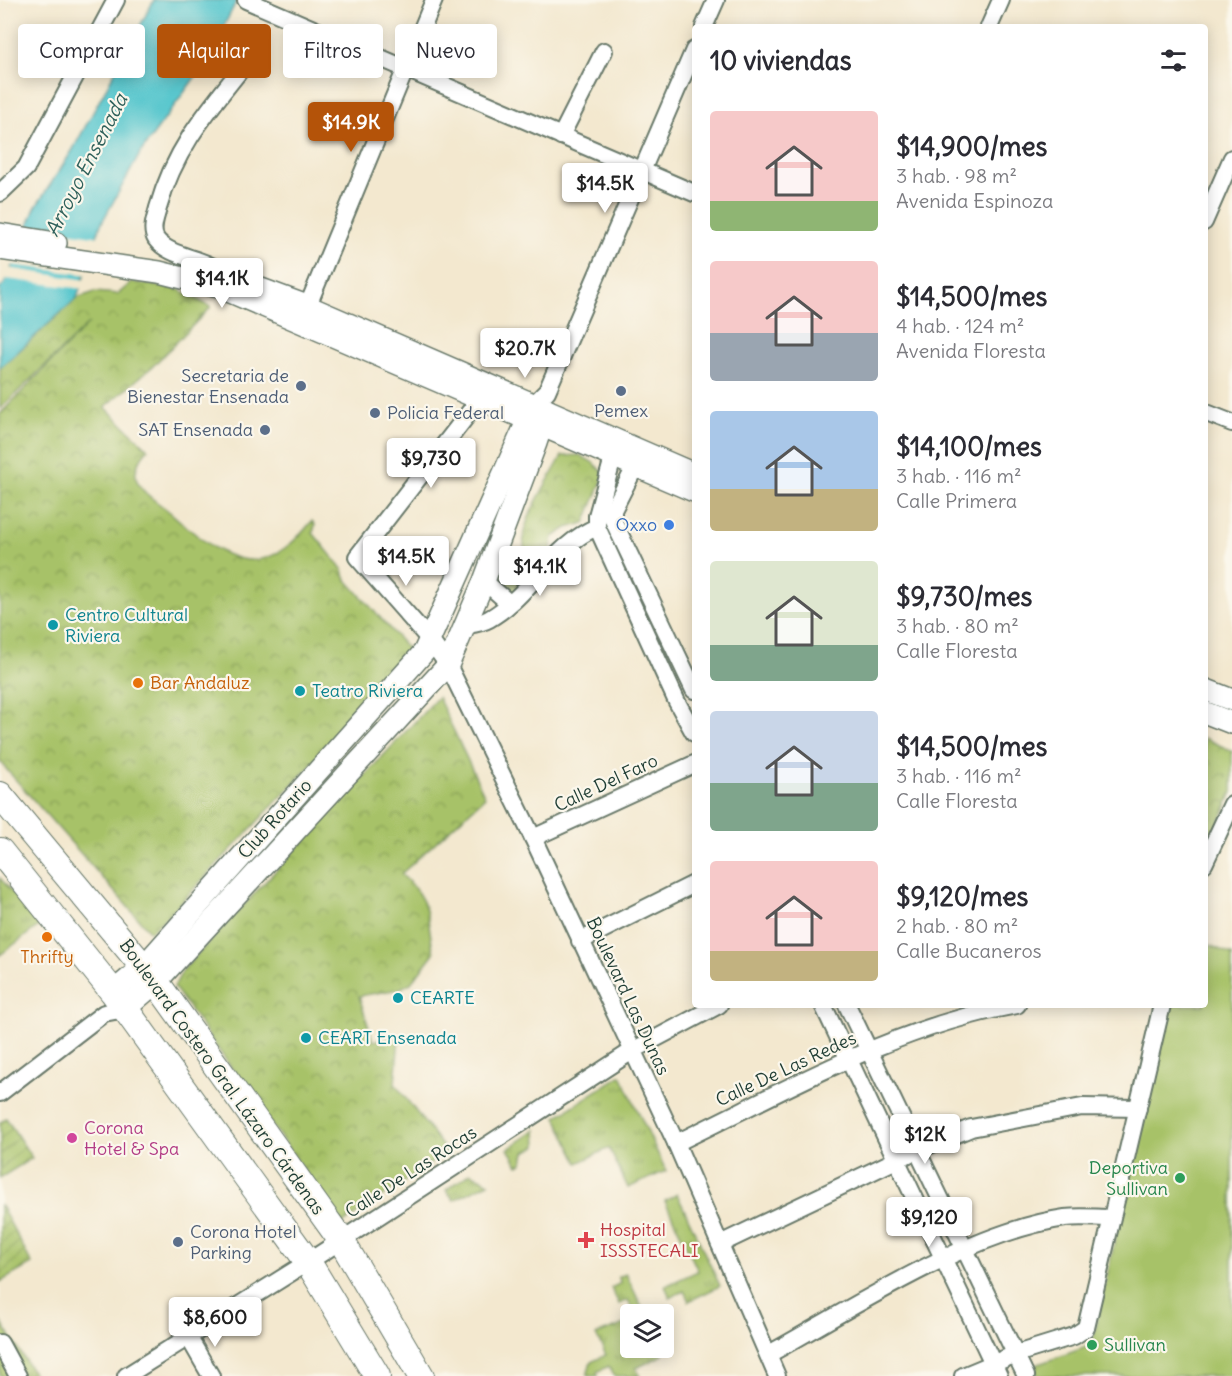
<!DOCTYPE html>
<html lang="es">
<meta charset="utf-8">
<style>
:root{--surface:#fff;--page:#f7f7f7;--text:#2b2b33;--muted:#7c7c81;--accent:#b45309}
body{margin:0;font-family:Delius,sans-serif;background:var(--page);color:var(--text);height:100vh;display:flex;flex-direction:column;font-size:22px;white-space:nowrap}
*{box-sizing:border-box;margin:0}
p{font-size:20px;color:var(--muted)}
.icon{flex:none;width:33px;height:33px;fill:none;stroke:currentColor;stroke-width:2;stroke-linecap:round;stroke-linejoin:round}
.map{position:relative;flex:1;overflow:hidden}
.side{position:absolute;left:692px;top:24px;width:516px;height:984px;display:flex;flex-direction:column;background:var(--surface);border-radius:6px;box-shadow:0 3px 15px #0003}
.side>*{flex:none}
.banner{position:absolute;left:18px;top:24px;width:570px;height:54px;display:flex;gap:12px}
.buttons{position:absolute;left:620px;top:1304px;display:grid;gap:12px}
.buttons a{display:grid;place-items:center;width:54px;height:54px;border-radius:6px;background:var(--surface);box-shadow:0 3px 15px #0003;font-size:30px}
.price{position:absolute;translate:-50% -51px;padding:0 14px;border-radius:6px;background:#fff;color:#222;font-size:20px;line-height:39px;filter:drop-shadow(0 2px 3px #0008)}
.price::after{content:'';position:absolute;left:50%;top:36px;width:18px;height:14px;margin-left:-9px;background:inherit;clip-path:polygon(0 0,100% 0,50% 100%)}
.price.current{background:var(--accent);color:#fff}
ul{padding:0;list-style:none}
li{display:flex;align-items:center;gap:18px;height:150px;padding:0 18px}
li span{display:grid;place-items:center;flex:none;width:168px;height:120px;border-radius:6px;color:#555}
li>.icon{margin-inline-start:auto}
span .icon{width:72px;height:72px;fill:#fffc;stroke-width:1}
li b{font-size:26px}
h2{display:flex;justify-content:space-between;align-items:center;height:72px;padding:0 18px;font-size:26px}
.chip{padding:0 21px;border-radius:6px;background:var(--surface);box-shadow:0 3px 15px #0003;font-size:21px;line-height:54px}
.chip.current{background:var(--accent);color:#fff}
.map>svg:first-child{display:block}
.grass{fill:url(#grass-tufts);stroke:#63804e;stroke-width:1.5}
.park{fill:url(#park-crowns);stroke:#63804e;stroke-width:1.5}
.garden{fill:url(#garden-furrows);stroke:#63804e;stroke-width:1.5}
.pitch{fill:#a7c268;stroke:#63804e;stroke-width:1.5}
.water{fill:#5ac7ce;stroke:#3c8281;stroke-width:1.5}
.pier{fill:#f3e8cf}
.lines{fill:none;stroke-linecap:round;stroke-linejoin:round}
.minor-casing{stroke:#69796a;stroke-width:20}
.major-casing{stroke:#69796a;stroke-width:24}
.highway-casing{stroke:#69796a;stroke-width:28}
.minor{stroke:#fff;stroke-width:16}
.major{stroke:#fff;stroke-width:21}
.highway{stroke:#fff;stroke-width:26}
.service-dot{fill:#5c6f8a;stroke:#fbf7ec;stroke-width:2}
.shop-dot{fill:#3f7fe0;stroke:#fbf7ec;stroke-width:2}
.culture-dot{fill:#0f9aa8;stroke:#fbf7ec;stroke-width:2}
.food-dot{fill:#e8710a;stroke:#fbf7ec;stroke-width:2}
.hotel-dot{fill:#d1479c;stroke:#fbf7ec;stroke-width:2}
.leisure-dot{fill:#2e9e5b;stroke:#fbf7ec;stroke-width:2}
.health-dot{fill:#e0444e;stroke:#fbf7ec;stroke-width:2}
.labels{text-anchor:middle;stroke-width:4.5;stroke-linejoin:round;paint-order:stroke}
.service-label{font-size:18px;fill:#4e5e75;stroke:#fbf7ec;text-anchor:end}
.shop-label{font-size:18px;fill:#366cbe;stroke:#fbf7ec;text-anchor:end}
.culture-label{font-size:18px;fill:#0d838f;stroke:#fbf7ec;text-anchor:start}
.food-label{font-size:18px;fill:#c56008;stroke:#fbf7ec;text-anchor:start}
.street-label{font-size:18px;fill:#1f3d34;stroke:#fbf7ec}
.hotel-label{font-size:18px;fill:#b23c85;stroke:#fbf7ec;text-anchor:start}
.leisure-label{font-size:18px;fill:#27864d;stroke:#fbf7ec;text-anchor:end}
.health-label{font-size:18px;fill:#be3a42;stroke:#fbf7ec;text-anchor:start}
.water-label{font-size:20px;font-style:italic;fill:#2e605a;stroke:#fbf7ec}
</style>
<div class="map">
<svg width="1232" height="1376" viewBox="0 0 1232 1376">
<defs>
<pattern id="grass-tufts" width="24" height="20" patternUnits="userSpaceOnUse" patternTransform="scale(1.5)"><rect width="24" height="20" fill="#a7c268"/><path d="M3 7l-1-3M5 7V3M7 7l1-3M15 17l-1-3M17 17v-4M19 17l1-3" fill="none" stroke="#879f56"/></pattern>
<pattern id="park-crowns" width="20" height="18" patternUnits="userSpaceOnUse" patternTransform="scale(1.5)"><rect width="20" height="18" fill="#a7c268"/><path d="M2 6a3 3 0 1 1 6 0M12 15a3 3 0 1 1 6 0" fill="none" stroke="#879f56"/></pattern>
<pattern id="garden-furrows" width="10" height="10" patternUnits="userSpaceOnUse" patternTransform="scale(1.5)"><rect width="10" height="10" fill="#a7c268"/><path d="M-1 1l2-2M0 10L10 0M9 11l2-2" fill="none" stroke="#879f56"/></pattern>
</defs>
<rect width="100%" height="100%" fill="#fbf7ec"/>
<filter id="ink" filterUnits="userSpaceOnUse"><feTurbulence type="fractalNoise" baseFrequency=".0167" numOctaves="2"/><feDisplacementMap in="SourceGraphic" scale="12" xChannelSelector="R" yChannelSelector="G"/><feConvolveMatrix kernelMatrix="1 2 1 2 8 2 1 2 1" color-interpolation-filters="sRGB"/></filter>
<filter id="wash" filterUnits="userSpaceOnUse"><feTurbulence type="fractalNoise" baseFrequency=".008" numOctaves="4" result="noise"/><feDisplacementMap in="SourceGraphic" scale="24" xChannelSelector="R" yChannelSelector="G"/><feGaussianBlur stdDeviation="1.35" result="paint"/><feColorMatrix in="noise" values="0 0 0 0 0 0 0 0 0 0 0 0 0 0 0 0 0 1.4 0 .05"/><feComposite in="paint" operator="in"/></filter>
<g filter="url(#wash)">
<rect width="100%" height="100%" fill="#f3e8cf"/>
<g class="grass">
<polygon points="0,878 40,925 0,955"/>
<polygon points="621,1075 666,1171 628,1188 609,1148 578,1163 556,1117"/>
<polygon points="536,1130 537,1146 525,1152 523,1163 518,1165 508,1149"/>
<polygon points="471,1173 489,1183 454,1200 446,1190"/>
<polygon points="677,1194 720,1286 689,1301 684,1291 670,1297 665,1286 698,1271 665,1201"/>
<polygon points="626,1274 645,1314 635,1314 628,1300 619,1304 611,1288 621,1283 618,1277"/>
<polygon points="0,1320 35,1376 0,1376"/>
<polygon points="630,1322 630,1347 660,1347 663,1355 636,1368 640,1376 615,1376 609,1366 597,1372 598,1376 587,1376 591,1362 606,1355 596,1335"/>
</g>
<g class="park">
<path d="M132,282L178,289L211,307L152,367L105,407L148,449C141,457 134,467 136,478C140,493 161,504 171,513C222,559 260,587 312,521L315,525L313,533L343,570L345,578L414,656L171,913L150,932L0,762V414L89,323L0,409V368L77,298L95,292L118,294Z"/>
<path d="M580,455L592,462L605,474L585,523L567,528L553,537L550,555L512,595L504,588L508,574L524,565C526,553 522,538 524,532C531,506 549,480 562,456Z"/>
<path d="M438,697L485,797L401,874C433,904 425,914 434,953L411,983L399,989L359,996L373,1041L399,1037L395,1084L447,1152L342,1224L174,987L183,970Z"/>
<polygon points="1204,738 1232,751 1232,792 1205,857"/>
</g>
<g class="garden">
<polygon points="6,1118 32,1158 0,1178 0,1123"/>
<polygon points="0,1204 32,1264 0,1282"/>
</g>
<polygon class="pitch" points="1205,943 1232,955 1232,1376 1038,1376 1033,1366 1092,1345 1166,1005 1204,1005"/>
<polygon class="water" points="154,0 237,0 206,62 141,152 101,224 77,298 0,368 0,288 7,279 35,208 72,151"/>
<g class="pier">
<polygon points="25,226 100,237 88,275 10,265"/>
<polygon points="8,268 86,280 83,289 7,279 0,288"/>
</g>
</g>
<g filter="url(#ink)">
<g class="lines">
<g class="minor-casing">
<g id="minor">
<polyline points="246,0 694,193"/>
<polyline points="704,27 716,0"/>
<polyline points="989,27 1001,0"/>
<polyline points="561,136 604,51"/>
<polyline points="0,193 26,168 116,0"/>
<polyline points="1204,222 1232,158"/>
<path d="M219,287L221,273C204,257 170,258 156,239C150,229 156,217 158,208C175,147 210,108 249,59"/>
<polyline points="304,315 434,0"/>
<polyline points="479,400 357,557 430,640 448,665 533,838 676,1143 777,1376"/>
<polyline points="534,404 547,391 694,50"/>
<polyline points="1204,412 1232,423"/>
<polyline points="613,458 597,516 597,527 677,702 694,733"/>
<polyline points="635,467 613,510 613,520 694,690"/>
<polyline points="484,581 509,603"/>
<path d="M466,625C473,624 482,623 489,619C530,596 553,545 597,527"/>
<polyline points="533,838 694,764"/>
<polyline points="1204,864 1232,804"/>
<polyline points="580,941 694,884"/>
<polyline points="823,1005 999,1376"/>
<polyline points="847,1005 1026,1376"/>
<polyline points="0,1093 104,1013 125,1009"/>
<path d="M676,1143C786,1090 896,1026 1017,1005"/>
<polyline points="720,1244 915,1151 971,1128 1082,1107 1138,1108"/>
<polyline points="189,1338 211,1376"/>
<polyline points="0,1343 18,1376"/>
<path d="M769,1354C854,1307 969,1232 1065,1218C1080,1216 1096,1218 1111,1218"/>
<polyline points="126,1376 308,1262 632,1051 719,1005"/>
<polyline points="963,1376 1016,1354 1074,1336 1086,1328 1162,1005"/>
</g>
</g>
<g class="major-casing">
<g id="major">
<polyline points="0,234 56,243"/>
<polyline points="0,249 159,272 219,287 694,491"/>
<polyline points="245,283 307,306 694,474"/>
<polyline points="1204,689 1232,700"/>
<polyline points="1204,712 1232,723"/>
<polyline points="113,992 144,966 424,652 533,408"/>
<polyline points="125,1009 156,982 448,665 484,581 536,443 547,410"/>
</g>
</g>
<g class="highway-casing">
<g id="highway">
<polyline points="0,795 156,982 341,1240 421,1376"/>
<polyline points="0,851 113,992 308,1262 377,1376"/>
</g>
</g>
<use href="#minor" class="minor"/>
<use href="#major" class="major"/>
<use href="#highway" class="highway"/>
</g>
</g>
<g class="service-dot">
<circle cx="301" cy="386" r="6"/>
<circle cx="621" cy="391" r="6"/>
<circle cx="375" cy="413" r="6"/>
<circle cx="265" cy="430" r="6"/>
<circle cx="178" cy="1242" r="6"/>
</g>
<circle class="shop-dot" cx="669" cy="525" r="6"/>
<g class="culture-dot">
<circle cx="53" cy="625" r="6"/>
<circle cx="300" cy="691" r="6"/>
<circle cx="398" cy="998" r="6"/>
<circle cx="306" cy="1038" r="6"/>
</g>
<g class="food-dot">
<circle cx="138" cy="683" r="6"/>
<circle cx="47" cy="937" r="6"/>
</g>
<circle class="hotel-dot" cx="72" cy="1138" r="6"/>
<g class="leisure-dot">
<circle cx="1180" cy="1178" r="6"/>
<circle cx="1092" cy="1345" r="6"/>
</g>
<path class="health-dot" d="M583 1231h6v6h6v6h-6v6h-6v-6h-6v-6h6z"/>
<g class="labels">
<g class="service-label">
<text x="289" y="382">Secretaria de<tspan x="289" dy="21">Bienestar Ensenada</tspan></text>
<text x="621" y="417" text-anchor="middle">Pemex</text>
<text x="387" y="419" text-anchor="start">Policia Federal</text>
<text x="253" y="436">SAT Ensenada</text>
<text x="190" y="1238" text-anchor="start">Corona Hotel<tspan x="190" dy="21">Parking</tspan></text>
</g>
<g class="shop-label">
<text x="657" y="531">Oxxo</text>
</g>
<g class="culture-label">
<text x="65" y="621">Centro Cultural<tspan x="65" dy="21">Riviera</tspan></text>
<text x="312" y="697">Teatro Riviera</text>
<text x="410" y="1004">CEARTE</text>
<text x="318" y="1044">CEART Ensenada</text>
</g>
<g class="food-label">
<text x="150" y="689">Bar Andaluz</text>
<text x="47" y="963" text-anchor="middle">Thrifty</text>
</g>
<g class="street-label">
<text transform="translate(606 783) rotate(-25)" y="6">Calle Del Faro</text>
<text transform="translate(275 819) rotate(-48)" y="6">Club Rotario</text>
<text transform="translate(628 996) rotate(65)" y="6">Boulevard Las Dunas</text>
<text transform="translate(786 1069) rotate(-25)" y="6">Calle De Las Redes</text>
<text transform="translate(222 1077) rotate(54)" y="6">Boulevard Costero Gral. Lázaro Cárdenas</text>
<text transform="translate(411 1172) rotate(-33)" y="6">Calle De Las Rocas</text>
</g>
<g class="hotel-label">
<text x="84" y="1134">Corona<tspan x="84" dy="21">Hotel &amp; Spa</tspan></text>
</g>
<g class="leisure-label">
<text x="1168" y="1174">Deportiva<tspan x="1168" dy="21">Sullivan</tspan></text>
<text x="1104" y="1351" text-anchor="start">Sullivan</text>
</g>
<g class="health-label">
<text x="600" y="1236">Hospital<tspan x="600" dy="21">ISSSTECALI</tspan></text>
</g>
<g class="water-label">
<text transform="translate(86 165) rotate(-63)" y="7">Arroyo Ensenada</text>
</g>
</g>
</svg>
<div class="buttons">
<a><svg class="icon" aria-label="layers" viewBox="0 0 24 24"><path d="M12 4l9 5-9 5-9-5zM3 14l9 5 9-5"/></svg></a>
</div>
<b class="price current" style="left:351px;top:153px">$14.9K</b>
<b class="price" style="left:605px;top:214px">$14.5K</b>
<b class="price" style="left:222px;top:309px">$14.1K</b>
<b class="price" style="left:525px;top:379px">$20.7K</b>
<b class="price" style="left:431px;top:489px">$9,730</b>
<b class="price" style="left:406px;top:587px">$14.5K</b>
<b class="price" style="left:540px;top:597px">$14.1K</b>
<b class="price" style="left:925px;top:1165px">$12K</b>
<b class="price" style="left:929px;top:1248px">$9,120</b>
<b class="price" style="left:215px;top:1348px">$8,600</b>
<div class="banner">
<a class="chip">Comprar</a>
<a class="chip current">Alquilar</a>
<a class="chip">Filtros</a>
<a class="chip">Nuevo</a>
</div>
<section class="side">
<h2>10 viviendas<svg class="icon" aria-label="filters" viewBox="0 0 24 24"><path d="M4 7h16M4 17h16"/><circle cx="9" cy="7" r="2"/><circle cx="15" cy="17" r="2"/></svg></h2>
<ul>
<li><span style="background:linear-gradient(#f6c9c9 75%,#8fb573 0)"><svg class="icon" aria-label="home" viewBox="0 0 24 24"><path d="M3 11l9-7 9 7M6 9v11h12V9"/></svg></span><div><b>$14,900/mes</b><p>3 hab. · 98 m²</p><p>Avenida Espinoza</p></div></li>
<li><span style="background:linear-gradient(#f6c9c9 60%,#9aa5b1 0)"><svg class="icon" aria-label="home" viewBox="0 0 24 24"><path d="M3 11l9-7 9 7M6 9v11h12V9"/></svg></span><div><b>$14,500/mes</b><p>4 hab. · 124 m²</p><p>Avenida Floresta</p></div></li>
<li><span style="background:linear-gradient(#a9c7e8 65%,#c2b280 0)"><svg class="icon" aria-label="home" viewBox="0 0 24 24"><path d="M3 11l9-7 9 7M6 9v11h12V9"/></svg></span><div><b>$14,100/mes</b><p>3 hab. · 116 m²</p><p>Calle Primera</p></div></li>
<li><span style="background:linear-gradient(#dfe7d0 70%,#7fa58c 0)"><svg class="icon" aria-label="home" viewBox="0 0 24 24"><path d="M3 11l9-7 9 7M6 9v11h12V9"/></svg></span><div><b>$9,730/mes</b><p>3 hab. · 80 m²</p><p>Calle Floresta</p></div></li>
<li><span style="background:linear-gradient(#c9d6e8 60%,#7fa58c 0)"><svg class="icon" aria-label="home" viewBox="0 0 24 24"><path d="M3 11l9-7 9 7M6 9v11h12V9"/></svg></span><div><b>$14,500/mes</b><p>3 hab. · 116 m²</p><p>Calle Floresta</p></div></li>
<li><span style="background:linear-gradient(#f6c9c9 75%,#c2b280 0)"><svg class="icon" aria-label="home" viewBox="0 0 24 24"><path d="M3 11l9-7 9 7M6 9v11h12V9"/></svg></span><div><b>$9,120/mes</b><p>2 hab. · 80 m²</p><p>Calle Bucaneros</p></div></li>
</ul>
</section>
</div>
